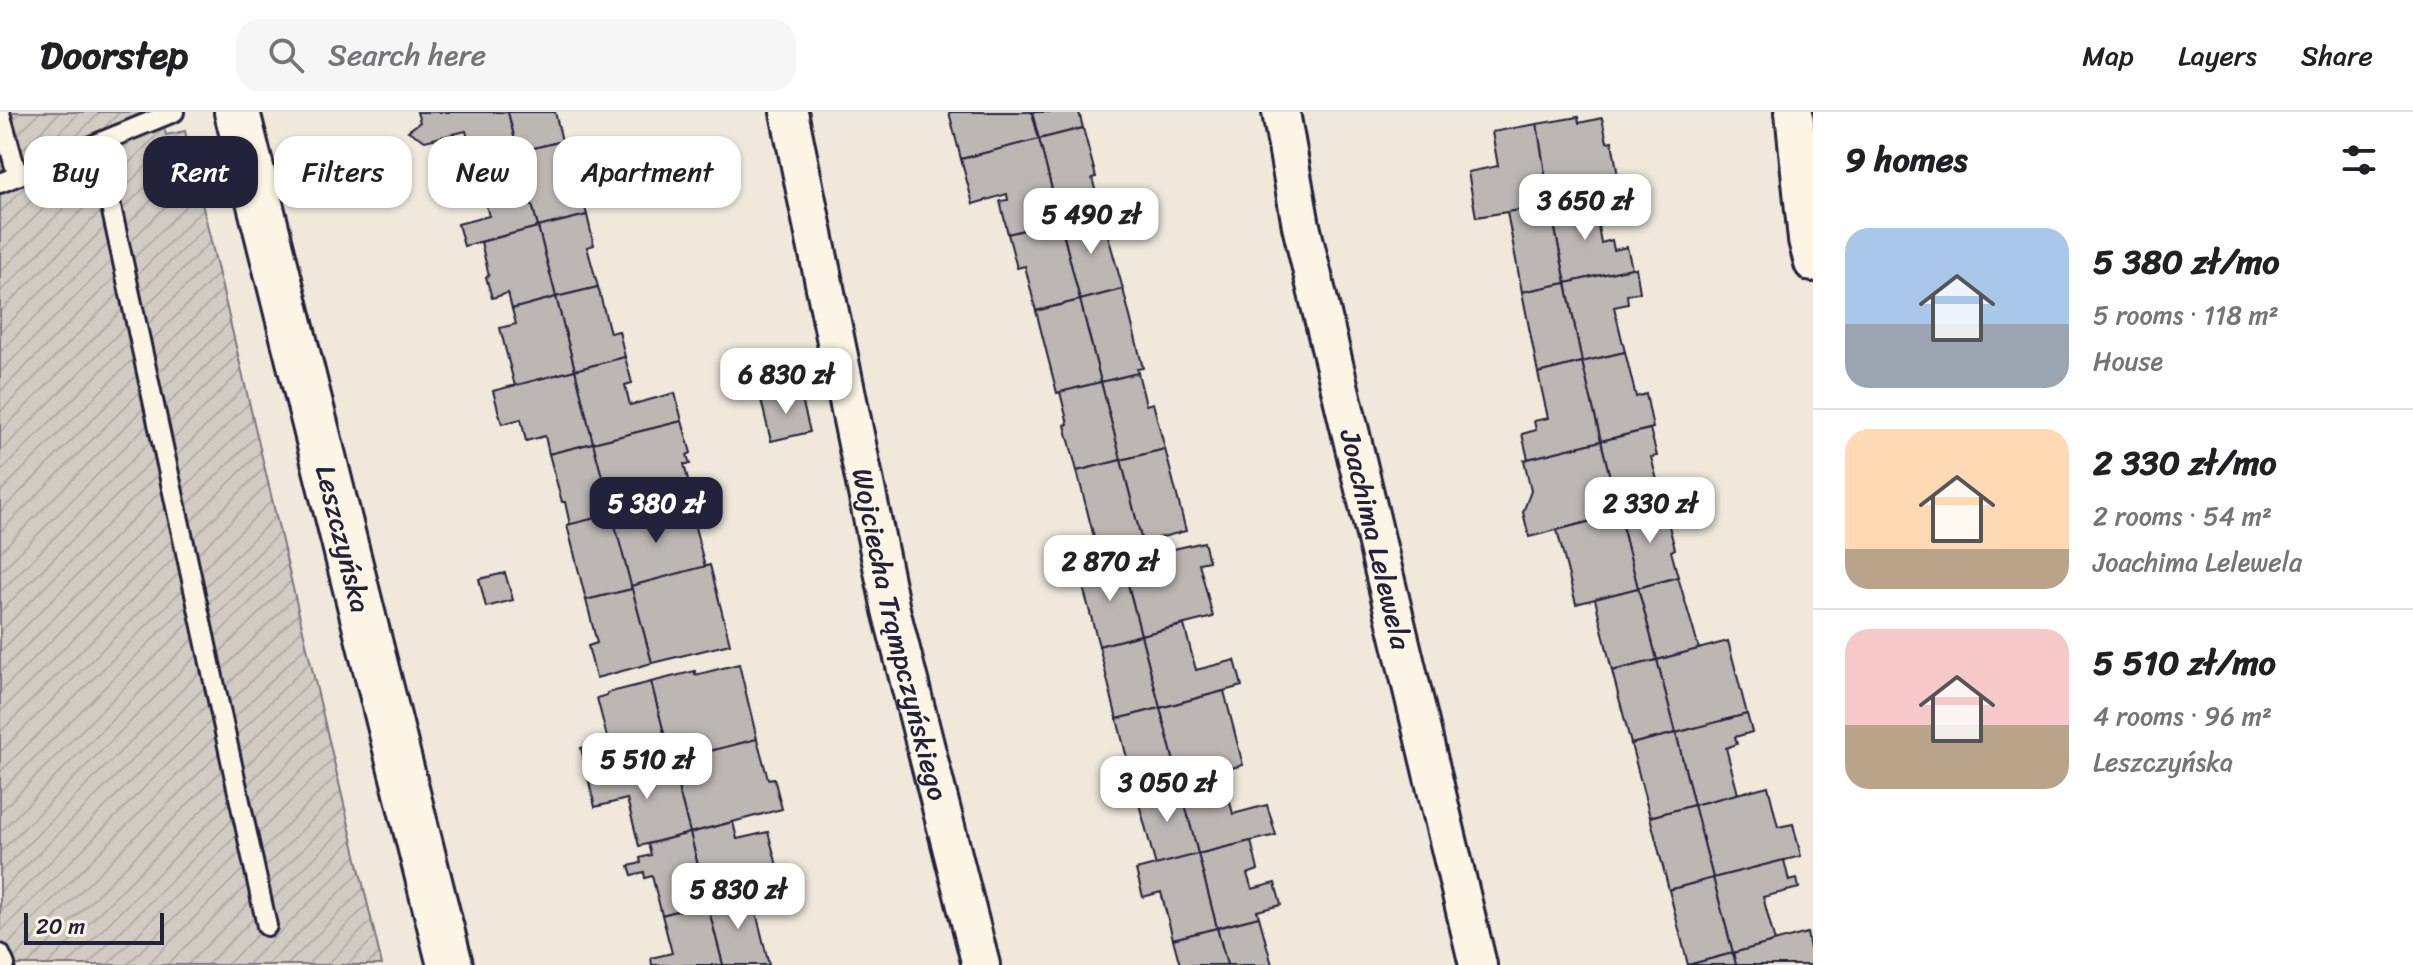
<!DOCTYPE html>
<meta charset="utf-8">
<style>
:root{--surface:#fff;--page:#f6f6f6;--text:#202124;--muted:#757577;--line:#e0e0e0;--accent:#22223b}
body{margin:0;font-family:Sriracha,sans-serif;background:var(--page);color:var(--text);height:100vh;display:flex;flex-direction:column;font-size:30px;white-space:nowrap}
*{box-sizing:border-box;margin:0}
p{font-size:26px;color:var(--muted)}
.icon{flex:none;width:44px;height:44px;fill:none;stroke:currentColor;stroke-width:2;stroke-linecap:round;stroke-linejoin:round}
.map{position:relative;flex:1;overflow:hidden}
.side{display:flex;flex-direction:column;background:var(--surface);width:600px}
.side>*{flex:none}
.top-card{position:absolute;left:24px;top:24px;width:760px;height:72px;display:flex;gap:16px}
.scale{position:absolute;left:24px;bottom:20px;width:140px;box-sizing:border-box;padding-left:8px;border:4px solid #22223b;border-top:0;font-size:22px;line-height:28px;white-space:nowrap;color:#22223b;-webkit-text-stroke:6px #fcf5e5;paint-order:stroke}
.price{position:absolute;translate:-50% -68px;padding:0 18px;border-radius:16px;background:#fff;color:#222;font-size:26px;line-height:52px;filter:drop-shadow(0 2px 4px #0008)}
.price::after{content:'';position:absolute;left:50%;top:48px;width:24px;height:18px;margin-left:-12px;background:inherit;clip-path:polygon(0 0,100% 0,50% 100%)}
.price.current{background:var(--accent);color:#fff}
ul{padding:0;list-style:none}
li{display:flex;align-items:center;gap:24px;height:200px;padding:0 32px}
li+li{border-top:2px solid var(--line)}
li span{display:grid;place-items:center;flex:none;width:224px;height:160px;border-radius:24px;color:#555}
li>.icon{margin-inline-start:auto}
span .icon{width:96px;height:96px;fill:#fffc;stroke-width:1}
li b{font-size:34px}
h2{display:flex;justify-content:space-between;align-items:center;height:96px;padding:0 32px;font-size:34px}
.chip{padding:0 28px;border-radius:24px;background:var(--surface);box-shadow:0 2px 6px #0004;font-size:28px;line-height:72px}
.chip.current{background:var(--accent);color:#fff}
header{display:flex;align-items:center;gap:48px;box-sizing:border-box;height:112px;padding:0 40px;background:var(--surface);border-bottom:2px solid var(--line)}
header strong{font-size:38px}
nav{display:flex;gap:44px;margin-inline-start:auto;font-size:28px}
.search{width:560px;height:72px;background:var(--page);display:flex;align-items:center;gap:20px;box-sizing:border-box;padding:0 28px;border-radius:24px;color:var(--muted);font-size:30px}
main{display:flex;flex:1;min-height:0}
.map>svg:first-child{display:block}
.garden{fill:url(#garden-furrows);stroke:#7a767f;stroke-width:2}
.building{fill:#bcb7b3;stroke:#22223b;stroke-width:2}
.lines{fill:none;stroke-linecap:round;stroke-linejoin:round}
.service-casing{stroke:#22223b;stroke-width:24}
.minor-casing{stroke:#22223b;stroke-width:42}
.tertiary-casing{stroke:#22223b;stroke-width:50}
.service{stroke:#fcf5e5;stroke-width:18}
.minor{stroke:#fcf5e5;stroke-width:36}
.tertiary{stroke:#fcf5e5;stroke-width:44}
.labels{text-anchor:middle;stroke-width:7;stroke-linejoin:round;paint-order:stroke}
.street-label{font-size:28px;fill:#22223b;stroke:#fcf5e5}
</style>
<header>
<strong>Doorstep</strong>
<div class="search"><svg class="icon" aria-label="search" viewBox="0 0 24 24"><circle cx="10" cy="10" r="6"/><path d="M15 15l6 6"/></svg>Search here</div>
<nav><a>Map</a><a>Layers</a><a>Share</a></nav>
</header>
<main>
<div class="map">
<svg width="1813" height="853" viewBox="0 0 1813 853">
<defs>
<pattern id="garden-furrows" width="10" height="10" patternUnits="userSpaceOnUse" patternTransform="scale(2)"><rect width="10" height="10" fill="#d1cbc3"/><path d="M-1 1l2-2M0 10L10 0M9 11l2-2" fill="none" stroke="#b3aea8"/></pattern>
</defs>
<rect width="100%" height="100%" fill="#efe8db"/>
<filter id="ink" filterUnits="userSpaceOnUse"><feTurbulence type="fractalNoise" baseFrequency=".0125" numOctaves="2"/><feDisplacementMap in="SourceGraphic" scale="16" xChannelSelector="R" yChannelSelector="G"/><feConvolveMatrix kernelMatrix="1 2 1 2 8 2 1 2 1" color-interpolation-filters="sRGB"/></filter>
<g filter="url(#ink)">
<polygon class="garden" points="0,0 160,0 166,23 185,19 382,853 0,853"/>
<g class="building">
<polygon points="417,0 508,0 518,40 474,51 466,19 425,29 408,19 420,10"/>
<polygon points="508,0 555,0 562,29 518,40"/>
<polygon points="949,0 1032,0 1039,27 961,47"/>
<polygon points="1032,0 1079,0 1083,16 1039,27"/>
<polygon points="1578,5 1579,11 1602,6 1607,30 1612,29 1620,76 1592,82 1593,85 1550,93 1537,12"/>
<polygon points="1537,12 1550,93 1476,105 1468,60 1498,54 1492,20"/>
<polygon points="1083,16 1096,65 1092,66 1101,99 1060,109 1039,27"/>
<polygon points="1039,27 1060,109 1008,122 1000,89 1008,88 1007,82 973,92 961,47"/>
<polygon points="562,29 573,75 579,73 587,103 538,115 518,40"/>
<polygon points="518,40 538,115 464,134 458,112 489,104 474,51"/>
<polygon points="1593,85 1601,131 1612,128 1614,138 1627,135 1632,156 1566,171 1550,93"/>
<polygon points="1550,93 1566,171 1522,180 1507,100"/>
<polygon points="1101,99 1123,177 1080,188 1060,109"/>
<polygon points="587,103 594,133 587,135 598,175 556,185 538,115"/>
<polygon points="1060,109 1080,188 1036,199 1025,154 1017,156 1008,122"/>
<polygon points="538,115 556,185 512,197 508,181 492,186 486,165 489,164 481,130"/>
<polygon points="1632,156 1636,156 1640,180 1627,183 1628,192 1614,195 1625,240 1582,250 1566,171"/>
<polygon points="1566,171 1582,250 1538,261 1522,180"/>
<polygon points="598,175 610,221 619,219 625,245 575,258 556,185"/>
<polygon points="1123,177 1143,256 1137,257 1138,261 1101,270 1080,188"/>
<polygon points="556,185 575,258 515,274 500,216 516,212 512,197"/>
<polygon points="1080,188 1101,270 1057,281 1036,199"/>
<polygon points="1625,240 1636,285 1646,282 1653,316 1601,329 1582,250"/>
<polygon points="625,245 632,271 625,273 630,293 675,281 682,309 593,331 575,258"/>
<polygon points="1582,250 1601,329 1528,347 1522,322 1536,318 1534,309 1548,306 1538,261"/>
<polygon points="575,258 593,331 549,342 545,324 526,329 521,307 502,312 493,279"/>
<polygon points="1138,261 1146,293 1153,291 1165,337 1121,348 1101,270"/>
<polygon points="1101,270 1121,348 1077,359 1065,313 1068,312 1060,280"/>
<polygon points="800,279 810,320 771,329 761,288"/>
<polygon points="682,309 691,341 687,343 690,352 684,352 692,383 612,404 593,331"/>
<polygon points="1650,317 1657,344 1651,345 1663,391 1619,402 1601,329"/>
<polygon points="1601,329 1619,402 1529,425 1523,400 1531,379 1524,348"/>
<polygon points="593,331 612,402 570,413 565,390 562,390 549,342"/>
<polygon points="1165,337 1186,419 1142,430 1121,348"/>
<polygon points="1121,348 1142,430 1098,441 1077,359"/>
<polygon points="662,390 669,417 694,411 705,455 631,474 612,404"/>
<polygon points="1663,391 1675,437 1671,439 1678,465 1638,476 1619,402"/>
<polygon points="612,402 632,477 586,488 567,413"/>
<polygon points="1619,402 1638,476 1576,492 1557,418"/>
<polygon points="1204,430 1209,449 1199,451 1213,505 1141,523 1122,449"/>
<polygon points="1122,449 1141,523 1099,534 1079,460"/>
<polygon points="710,453 730,532 652,551 631,474"/>
<polygon points="505,461 513,488 486,495 479,467"/>
<polygon points="1678,465 1699,537 1657,548 1638,476"/>
<polygon points="1638,476 1657,548 1612,559 1595,487"/>
<polygon points="632,477 652,551 596,566 588,534 597,531 586,488"/>
<polygon points="1184,513 1196,558 1235,548 1242,574 1160,596 1141,523"/>
<polygon points="1141,523 1160,596 1117,607 1099,534"/>
<polygon points="1728,529 1747,602 1676,621 1657,548"/>
<polygon points="1657,548 1676,621 1631,632 1612,559"/>
<polygon points="739,552 757,627 671,649 651,570 695,559 695,563"/>
<polygon points="651,570 671,649 589,670 581,636 608,629 597,586 607,583 607,581"/>
<polygon points="1224,579 1243,653 1179,670 1160,596"/>
<polygon points="1160,596 1179,670 1136,681 1117,607"/>
<polygon points="1747,602 1752,620 1735,625 1737,632 1726,636 1738,682 1694,693 1676,621"/>
<polygon points="1676,621 1694,693 1650,705 1631,632"/>
<polygon points="757,627 768,667 774,666 782,697 690,721 671,649"/>
<polygon points="671,649 690,721 639,734 627,687 595,695 589,670"/>
<polygon points="1222,658 1233,702 1267,693 1276,723 1198,742 1179,670"/>
<polygon points="1179,670 1198,742 1156,754 1136,681"/>
<polygon points="1768,674 1778,715 1793,712 1801,744 1713,766 1694,693"/>
<polygon points="1694,693 1713,766 1669,778 1650,705"/>
<polygon points="733,710 737,727 768,720 782,772 707,791 690,721"/>
<polygon points="690,721 707,791 662,803 652,764 645,766 644,760 632,763 629,754 641,751 640,746 651,743 648,732"/>
<polygon points="1251,729 1258,758 1247,762 1252,777 1275,771 1281,793 1257,799 1259,805 1217,816 1198,742"/>
<polygon points="1198,742 1217,816 1173,827 1161,780 1143,785 1136,758"/>
<polygon points="1784,748 1789,769 1797,767 1799,776 1763,785 1775,830 1733,841 1713,766"/>
<polygon points="1713,766 1733,841 1688,853 1669,778"/>
<polygon points="751,780 769,853 723,853 707,791"/>
<polygon points="707,791 723,853 652,853 651,846 672,841 662,803"/>
<polygon points="1259,805 1272,853 1227,853 1217,816"/>
<polygon points="1217,816 1227,853 1180,853 1173,827"/>
<polygon points="1807,821 1813,853 1736,853 1733,841"/>
<polygon points="1733,841 1736,853 1687,853 1688,853"/>
</g>
<g class="lines">
<g class="service-casing">
<g id="service">
<polyline points="0,1 17,62"/>
<polyline points="104,29 105,67 267,814"/>
<polyline points="0,71 174,0"/>
<polyline points="0,842 5,853"/>
</g>
</g>
<g class="minor-casing">
<g id="minor">
<path id="s1" d="M789,0L891,498L981,853"/>
<path id="s2" d="M1281,0L1301,114L1478,853"/>
<polyline points="1794,0 1807,128 1813,151"/>
</g>
</g>
<g class="tertiary-casing">
<g id="tertiary">
<path id="s3" d="M237,0L450,853"/>
</g>
</g>
<use href="#service" class="service"/>
<use href="#minor" class="minor"/>
<use href="#tertiary" class="tertiary"/>
</g>
</g>
<g class="labels">
<g class="street-label">
<text dy="10" stroke="none"><textPath href="#s3" startOffset="440">Leszczyńska</textPath></text>
<text dy="10" stroke="none"><textPath href="#s2" startOffset="438">Joachima Lelewela</textPath></text>
<text dy="10" stroke="none"><textPath href="#s1" startOffset="534">Wojciecha Trąmpczyńskiego</textPath></text>
</g>
</g>
</svg>
<div class="scale">20 m</div>
<b class="price" style="left:1585px;top:130px">3 650 zł</b>
<b class="price" style="left:1091px;top:144px">5 490 zł</b>
<b class="price" style="left:786px;top:304px">6 830 zł</b>
<b class="price current" style="left:656px;top:433px">5 380 zł</b>
<b class="price" style="left:1650px;top:433px">2 330 zł</b>
<b class="price" style="left:1110px;top:491px">2 870 zł</b>
<b class="price" style="left:647px;top:689px">5 510 zł</b>
<b class="price" style="left:1167px;top:712px">3 050 zł</b>
<b class="price" style="left:738px;top:819px">5 830 zł</b>
<div class="top-card">
<a class="chip">Buy</a>
<a class="chip current">Rent</a>
<a class="chip">Filters</a>
<a class="chip">New</a>
<a class="chip">Apartment</a>
</div>
</div>
<section class="side">
<h2>9 homes<svg class="icon" aria-label="filters" viewBox="0 0 24 24"><path d="M4 7h16M4 17h16"/><circle cx="9" cy="7" r="2"/><circle cx="15" cy="17" r="2"/></svg></h2>
<ul>
<li><span style="background:linear-gradient(#a9c7e8 60%,#9aa5b1 0)"><svg class="icon" aria-label="home" viewBox="0 0 24 24"><path d="M3 11l9-7 9 7M6 9v11h12V9"/></svg></span><div><b>5 380 zł/mo</b><p>5 rooms · 118 m²</p><p>House</p></div></li>
<li><span style="background:linear-gradient(#ffd9b3 75%,#b9a48a 0)"><svg class="icon" aria-label="home" viewBox="0 0 24 24"><path d="M3 11l9-7 9 7M6 9v11h12V9"/></svg></span><div><b>2 330 zł/mo</b><p>2 rooms · 54 m²</p><p>Joachima Lelewela</p></div></li>
<li><span style="background:linear-gradient(#f6c9c9 60%,#b9a48a 0)"><svg class="icon" aria-label="home" viewBox="0 0 24 24"><path d="M3 11l9-7 9 7M6 9v11h12V9"/></svg></span><div><b>5 510 zł/mo</b><p>4 rooms · 96 m²</p><p>Leszczyńska</p></div></li>
</ul>
</section>
</main>
